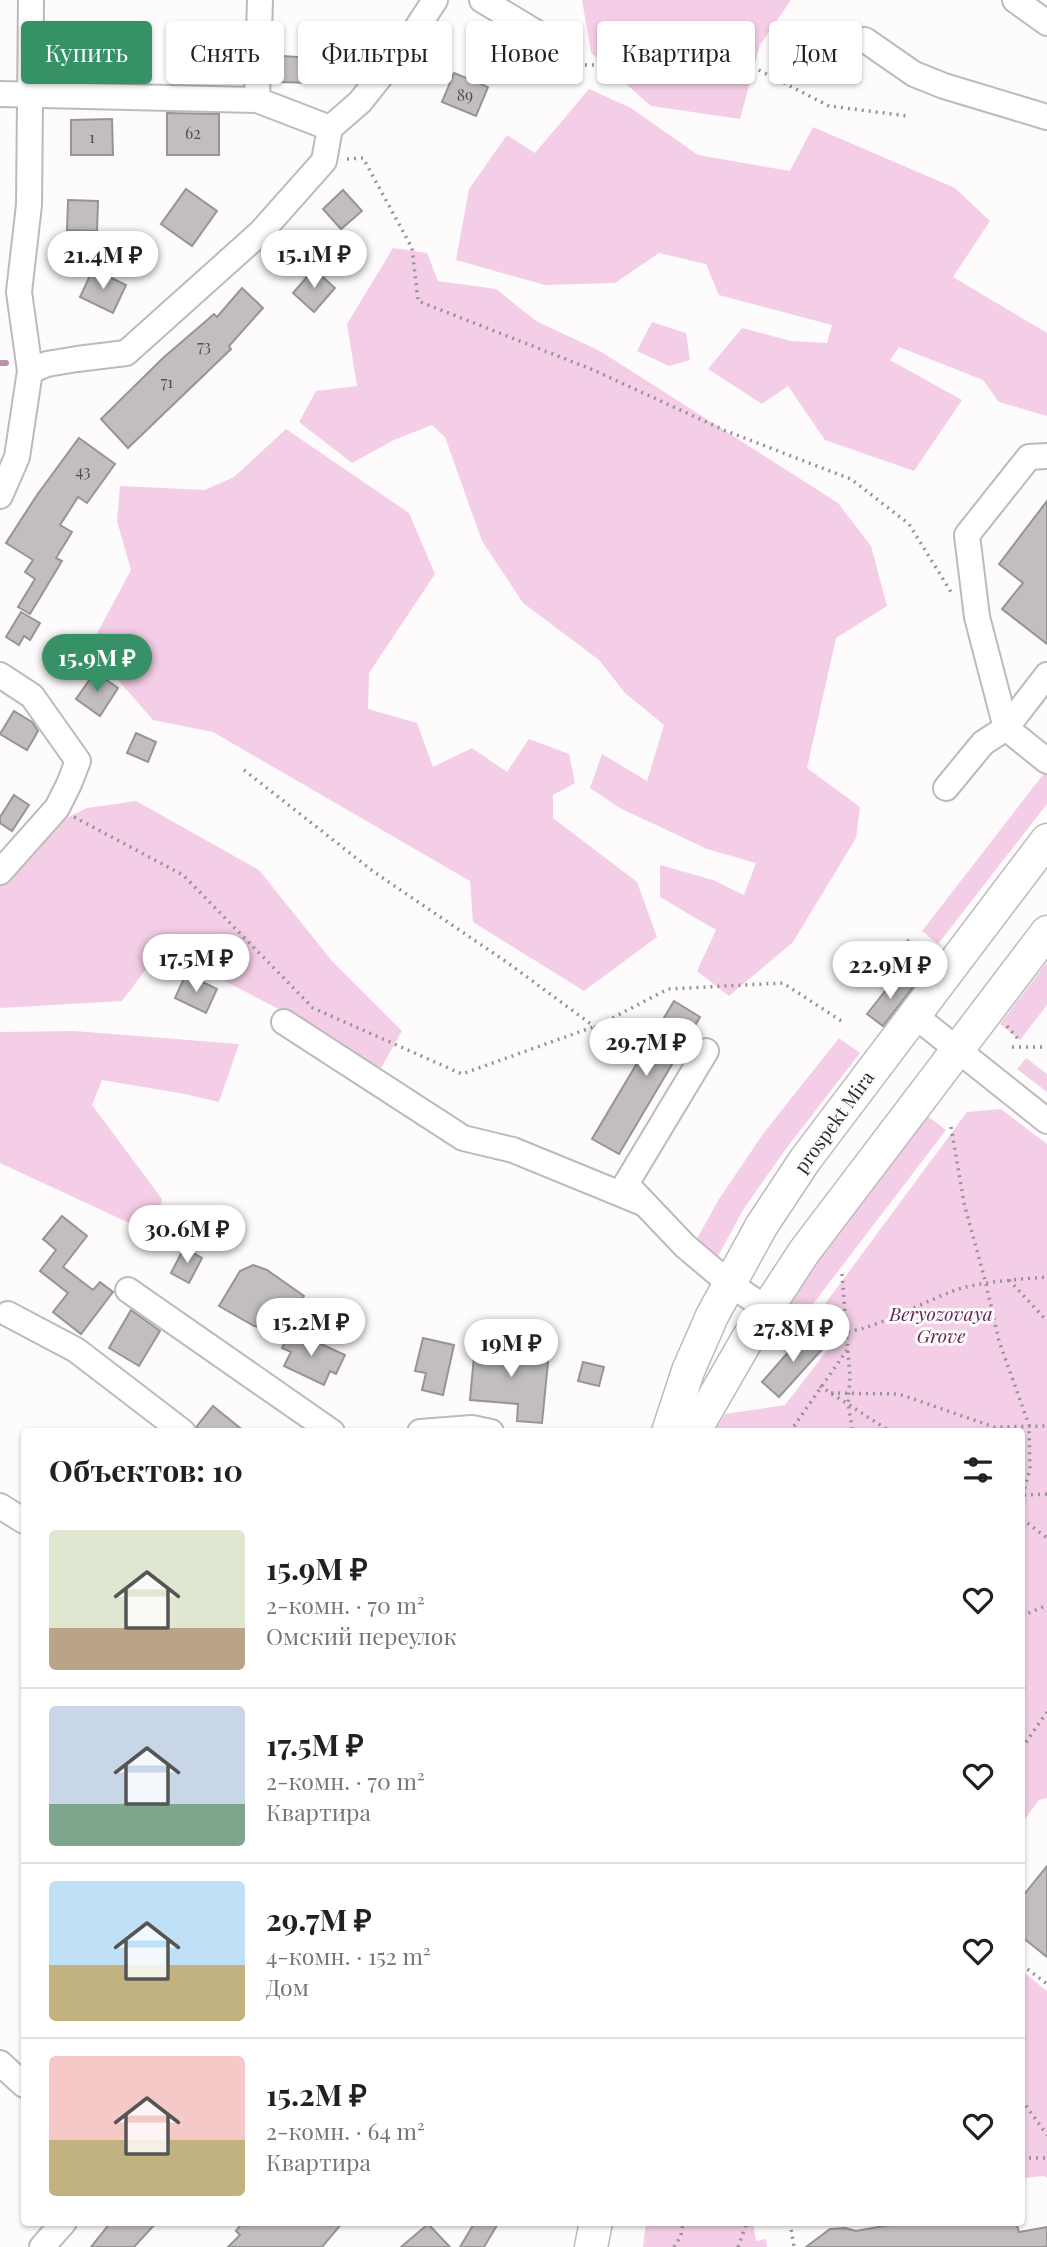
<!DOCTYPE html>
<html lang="ru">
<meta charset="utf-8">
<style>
:root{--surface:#fff;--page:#f6f6f6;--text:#202124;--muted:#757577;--line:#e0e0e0;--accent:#369167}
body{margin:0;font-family:"Playfair Display",serif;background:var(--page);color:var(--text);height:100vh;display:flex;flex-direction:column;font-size:26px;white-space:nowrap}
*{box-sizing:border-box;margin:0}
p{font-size:23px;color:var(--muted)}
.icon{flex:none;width:38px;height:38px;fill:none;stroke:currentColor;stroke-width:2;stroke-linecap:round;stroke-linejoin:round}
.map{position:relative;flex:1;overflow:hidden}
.drawer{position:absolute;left:21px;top:1428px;width:1004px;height:798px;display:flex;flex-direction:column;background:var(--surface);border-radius:7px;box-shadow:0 2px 5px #0004}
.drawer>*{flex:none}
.guide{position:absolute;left:21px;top:21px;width:1006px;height:63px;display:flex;gap:14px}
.price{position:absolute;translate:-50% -60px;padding:0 16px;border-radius:24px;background:#fff;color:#222;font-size:23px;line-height:46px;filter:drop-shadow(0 2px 4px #0008)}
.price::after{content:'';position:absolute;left:50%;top:42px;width:21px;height:16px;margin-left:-10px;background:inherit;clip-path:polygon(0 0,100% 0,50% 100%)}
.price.active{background:var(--accent);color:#fff}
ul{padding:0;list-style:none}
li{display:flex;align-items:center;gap:21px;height:175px;padding:0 28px}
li+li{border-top:2px solid var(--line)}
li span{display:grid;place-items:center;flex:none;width:196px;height:140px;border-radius:7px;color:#555}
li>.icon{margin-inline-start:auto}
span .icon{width:84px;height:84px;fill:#fffc;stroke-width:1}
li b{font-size:30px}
h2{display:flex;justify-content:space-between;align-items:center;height:84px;padding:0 28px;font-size:30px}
.tag{padding:0 24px;border-radius:7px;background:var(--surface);box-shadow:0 2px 5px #0004;font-size:24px;line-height:63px}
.tag.active{background:var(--accent);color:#fff}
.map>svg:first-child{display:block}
.green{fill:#f4cee6}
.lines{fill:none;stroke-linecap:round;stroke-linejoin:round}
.stream{stroke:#bc90ad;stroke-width:6}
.building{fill:#c2bec0;stroke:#979496;stroke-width:2}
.minor-casing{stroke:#bdbabc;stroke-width:28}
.major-casing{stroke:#bdbabc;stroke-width:35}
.path{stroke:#959394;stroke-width:3.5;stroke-dasharray:2 5;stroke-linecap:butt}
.minor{stroke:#fff;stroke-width:24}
.major{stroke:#fff;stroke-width:32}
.labels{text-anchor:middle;stroke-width:6;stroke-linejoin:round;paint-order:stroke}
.number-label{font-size:16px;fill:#514f50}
.street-label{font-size:19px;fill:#2b2a2b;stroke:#fefbfd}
.park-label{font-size:19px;font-style:italic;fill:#5f294f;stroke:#fefbfd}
</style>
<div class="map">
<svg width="1047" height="2247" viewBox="0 0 1047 2247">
<rect width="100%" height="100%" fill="#fefbfd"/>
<g class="green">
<polygon points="582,0 791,0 760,45 740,119 651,106 591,53"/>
<polygon points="589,89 631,108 698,155 790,171 813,127 955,188 990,221 953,277 1047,333 1047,416 999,402 983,380 899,347 890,360 962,400 914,471 825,440 788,386 762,404 708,369 742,328 791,341 827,343 832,325 719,295 706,264 659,253 615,283 545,285 456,260 469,189 507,135 535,153"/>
<polygon points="393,248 427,253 438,281 496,289 536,321 600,351 838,503 871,546 887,606 836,638 807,768 860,807 856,838 793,942 729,996 697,971 716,930 660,897 660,865 713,880 744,895 756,863 707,849 620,808 590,788 602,754 647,781 664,725 625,693 599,660 523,603 482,541 445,437 432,425 394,440 352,463 299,422 316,391 357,386 347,324"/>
<polygon points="652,322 686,333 690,360 669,366 637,351"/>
<polygon points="286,429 409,513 435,574 369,673 368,709 417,723 433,767 472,748 507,772 529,739 569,754 575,783 553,795 553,818 637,882 657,937 584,991 473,922 470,881 213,732 153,720 106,666 94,639 131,570 117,521 120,486 205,490 234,477"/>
<polygon points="1045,772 1047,774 1047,804 938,944 922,931"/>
<polygon points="136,801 259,870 332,961 402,1031 381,1068 296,1018 213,975 150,964 122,1001 0,1008 0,884 52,825 87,808"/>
<polygon points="1047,962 1047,1005 1020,1040 1000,1024"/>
<polygon points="74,1031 239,1044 219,1102 185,1094 102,1080 92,1105 162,1199 155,1235 0,1163 0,1032"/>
<polygon points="839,1038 860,1053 785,1150 743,1210 716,1260 694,1244 719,1199 763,1134"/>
<polygon points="1026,1058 1047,1074 1047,1092 1017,1069"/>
<polygon points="1001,1109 1047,1144 1047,1798 1039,1800 1022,1823 1022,1432 715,1431 725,1414 785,1405 829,1348 808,1327 967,1112"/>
<polygon points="925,1114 946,1130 803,1317 781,1301"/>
<polygon points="1022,1971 1047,1991 1047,2178 1044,2176 1022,2178"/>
<polygon points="646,2222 753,2223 756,2241 766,2239 767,2247 643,2247"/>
</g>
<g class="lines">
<polyline class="stream" points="0,363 6,363"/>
</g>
<g class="building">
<polygon points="208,46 240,47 239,81 207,80"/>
<polygon points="54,50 96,50 96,81 54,80"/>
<polygon points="282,56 312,58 310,83 281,82"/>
<polygon points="454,73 488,87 476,116 442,102"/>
<polygon points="167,113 219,114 219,155 167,155"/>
<polygon points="112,119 113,155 71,155 71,120"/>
<polygon points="186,189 217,211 192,246 161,224"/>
<polygon points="343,190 362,211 341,229 323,209"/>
<polygon points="68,200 98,201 97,231 67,230"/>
<polygon points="93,269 126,285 113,313 80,297"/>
<polygon points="314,269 335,288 314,312 293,293"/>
<polygon points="242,288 263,308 229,346 231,349 128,448 101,419 163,358 214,314 217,317"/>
<polygon points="79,438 115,464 87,503 78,497 60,525 72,532 56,558 62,561 30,614 18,607 35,579 25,572 33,560 6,543 37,495"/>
<polygon points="1047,501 1047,644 1002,609 1023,583 999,564"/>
<polygon points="21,612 40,623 30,640 24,636 19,645 6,637"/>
<polygon points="95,672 118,688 100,716 76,699"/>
<polygon points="14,711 32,722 38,731 27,750 0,734"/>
<polygon points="136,733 156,742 148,762 127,753"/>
<polygon points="14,795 29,805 12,831 0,823 0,817"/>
<polygon points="186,974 217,989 206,1013 175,998"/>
<polygon points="898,975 913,987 883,1026 867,1014"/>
<polygon points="674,1001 700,1017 619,1154 592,1139"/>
<polygon points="62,1216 87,1236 63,1267 93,1290 100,1282 113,1292 81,1334 53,1312 68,1293 40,1271 56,1250 43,1239"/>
<polygon points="184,1248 202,1258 189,1283 171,1273"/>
<polygon points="253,1265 267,1270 304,1296 281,1329 254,1326 219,1306 240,1271"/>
<polygon points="131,1310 160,1331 139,1366 109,1348"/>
<polygon points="291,1330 345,1355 336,1374 330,1371 324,1385 284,1366 291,1352 282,1348"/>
<polygon points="806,1332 824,1347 779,1397 762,1382"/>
<polygon points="423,1338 454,1345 443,1395 422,1390 426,1373 415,1371"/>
<polygon points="475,1345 549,1352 542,1423 517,1421 518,1404 470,1400"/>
<polygon points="583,1362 604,1367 599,1386 578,1381"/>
<polygon points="213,1406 245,1432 198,1432 197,1426"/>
<polygon points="1047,1866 1047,1957 1022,1937 1022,1897"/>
<polygon points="111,2222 157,2222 134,2247 91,2247"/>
<polygon points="243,2222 343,2222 322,2247 228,2247 240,2235 236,2231"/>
<polygon points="475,2222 499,2222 484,2247 460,2247"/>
<polygon points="906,2222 1016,2222 1019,2232 1047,2227 1047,2247 806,2247 830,2229 845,2228 856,2231"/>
<polygon points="428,2224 450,2247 401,2247"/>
</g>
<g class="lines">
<g class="minor-casing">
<g id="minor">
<polyline points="482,0 557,45"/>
<polyline points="1015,0 1047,23"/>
<polyline points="865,40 914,74 944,86 1047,117"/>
<polyline points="0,94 257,100 330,128"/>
<polyline points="257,100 260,0"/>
<polyline points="30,371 19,292 29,205 31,0"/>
<polyline points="1047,456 1029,457 967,535 977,617 1006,728 1047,761"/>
<polyline points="0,496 17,457 30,371 47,364 77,359 126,353 261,232 324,161 330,128 360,102 407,43 435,0"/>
<polyline points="0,675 32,696 78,761 69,784 57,808 0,872"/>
<polyline points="946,788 983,743 1006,728 1047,675"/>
<polyline points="914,1015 1047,1121"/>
<polyline points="284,1022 463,1138 513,1150 645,1204"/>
<polyline points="706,1051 626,1184 685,1246 730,1284 767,1309"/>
<polyline points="128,1290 332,1432"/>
<polyline points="8,1314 76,1350 183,1432"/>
<polyline points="420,1432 472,1428 491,1432"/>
<polyline points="0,1506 24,1521"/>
<polyline points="0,2063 24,2085"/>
<polyline points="42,2247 64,2222"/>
</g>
</g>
<g class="major-casing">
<g id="major">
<polyline points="668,1432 688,1371 712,1316 762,1225 805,1160 1047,840"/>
<polyline points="694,1432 748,1338 804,1252 1047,932"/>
<polyline points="591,2247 596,2222"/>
</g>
</g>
<g class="path">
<polyline points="573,60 578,65 749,65 829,106 908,116"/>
<polyline points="347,159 363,158 412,248 418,301 591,369 726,431 851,479 909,524 951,592"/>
<polyline points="244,770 374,872 508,963 595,1027 668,989 783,983 843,1022"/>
<polyline points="74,817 183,875 313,1008 462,1074 593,1027"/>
<polyline points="907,940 926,958"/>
<polyline points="1007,1026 1018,1039"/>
<polyline points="1012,1047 1047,1047"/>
<polyline points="951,1127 964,1203 986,1284 999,1341 1029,1425 1030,1469 1022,1497"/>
<polyline points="842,1274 850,1378 848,1404 853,1432"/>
<polyline points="1009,1280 1047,1321"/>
<path d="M809,1319C816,1323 825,1329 833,1331C863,1339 932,1295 966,1287C992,1281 1020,1279 1047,1277"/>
<polyline points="820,1386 891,1432"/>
<polyline points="831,1393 899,1394 994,1427 1047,1426"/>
<polyline points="790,1432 847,1350"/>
<polyline points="1024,1495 1047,1494"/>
<polyline points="1022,1519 1047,1538"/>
<polyline points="1022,1616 1047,1605"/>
<polyline points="1022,1748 1047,1712"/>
<polyline points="1022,1965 1047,1984"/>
<polyline points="1022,2100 1047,2135"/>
<polyline points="1022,2158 1047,2158"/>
<polyline points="790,2223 794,2247"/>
<polyline points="674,2247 681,2236 683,2222"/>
<polyline points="738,2247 747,2222"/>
</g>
<use href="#minor" class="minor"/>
<use href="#major" class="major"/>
</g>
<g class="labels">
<g class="number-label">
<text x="465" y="101">89</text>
<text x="193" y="139">62</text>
<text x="92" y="143">1</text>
<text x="204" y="352">73</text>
<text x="167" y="388">71</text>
<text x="83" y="477">43</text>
</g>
<g class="street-label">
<text transform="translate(834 1122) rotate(-54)" y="7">prospekt Mira</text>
</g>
<g class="park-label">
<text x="941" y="1321">Beryozovaya<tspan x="941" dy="22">Grove</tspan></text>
</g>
</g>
</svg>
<b class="price" style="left:314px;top:290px">15.1M ₽</b>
<b class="price" style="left:103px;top:291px">21.4M ₽</b>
<b class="price active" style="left:97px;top:694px">15.9M ₽</b>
<b class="price" style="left:196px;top:994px">17.5M ₽</b>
<b class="price" style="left:890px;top:1001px">22.9M ₽</b>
<b class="price" style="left:646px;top:1078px">29.7M ₽</b>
<b class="price" style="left:187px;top:1265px">30.6M ₽</b>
<b class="price" style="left:311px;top:1358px">15.2M ₽</b>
<b class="price" style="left:793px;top:1364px">27.8M ₽</b>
<b class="price" style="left:511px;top:1379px">19M ₽</b>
<div class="guide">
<a class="tag active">Купить</a>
<a class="tag">Снять</a>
<a class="tag">Фильтры</a>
<a class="tag">Новое</a>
<a class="tag">Квартира</a>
<a class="tag">Дом</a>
</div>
<section class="drawer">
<h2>Объектов: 10<svg class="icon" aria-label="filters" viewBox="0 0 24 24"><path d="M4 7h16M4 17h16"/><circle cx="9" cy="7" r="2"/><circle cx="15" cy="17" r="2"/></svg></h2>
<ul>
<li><span style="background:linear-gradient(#dfe7d0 70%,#b9a48a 0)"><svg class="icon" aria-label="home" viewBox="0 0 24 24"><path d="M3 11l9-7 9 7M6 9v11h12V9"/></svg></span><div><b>15.9M ₽</b><p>2-комн. · 70 m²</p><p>Омский переулок</p></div><svg class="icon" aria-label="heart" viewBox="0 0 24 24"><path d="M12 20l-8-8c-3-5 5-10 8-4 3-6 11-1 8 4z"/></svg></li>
<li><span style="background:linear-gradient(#c9d6e8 70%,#7fa58c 0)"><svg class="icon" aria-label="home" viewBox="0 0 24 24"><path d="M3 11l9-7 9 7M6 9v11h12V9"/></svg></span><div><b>17.5M ₽</b><p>2-комн. · 70 m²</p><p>Квартира</p></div><svg class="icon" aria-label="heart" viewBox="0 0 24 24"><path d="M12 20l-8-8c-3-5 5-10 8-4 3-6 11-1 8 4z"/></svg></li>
<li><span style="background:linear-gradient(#bfe0f5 60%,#c2b280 0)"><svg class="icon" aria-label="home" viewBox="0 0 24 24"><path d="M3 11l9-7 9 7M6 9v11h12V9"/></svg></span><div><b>29.7M ₽</b><p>4-комн. · 152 m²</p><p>Дом</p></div><svg class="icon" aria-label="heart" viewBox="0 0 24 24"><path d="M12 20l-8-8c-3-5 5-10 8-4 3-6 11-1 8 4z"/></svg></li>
<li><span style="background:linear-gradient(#f6c9c9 60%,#c2b280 0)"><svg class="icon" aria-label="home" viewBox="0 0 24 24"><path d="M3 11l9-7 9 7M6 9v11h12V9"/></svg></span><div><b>15.2M ₽</b><p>2-комн. · 64 m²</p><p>Квартира</p></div><svg class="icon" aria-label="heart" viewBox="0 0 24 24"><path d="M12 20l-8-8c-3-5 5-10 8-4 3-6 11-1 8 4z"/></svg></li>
</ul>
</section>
</div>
